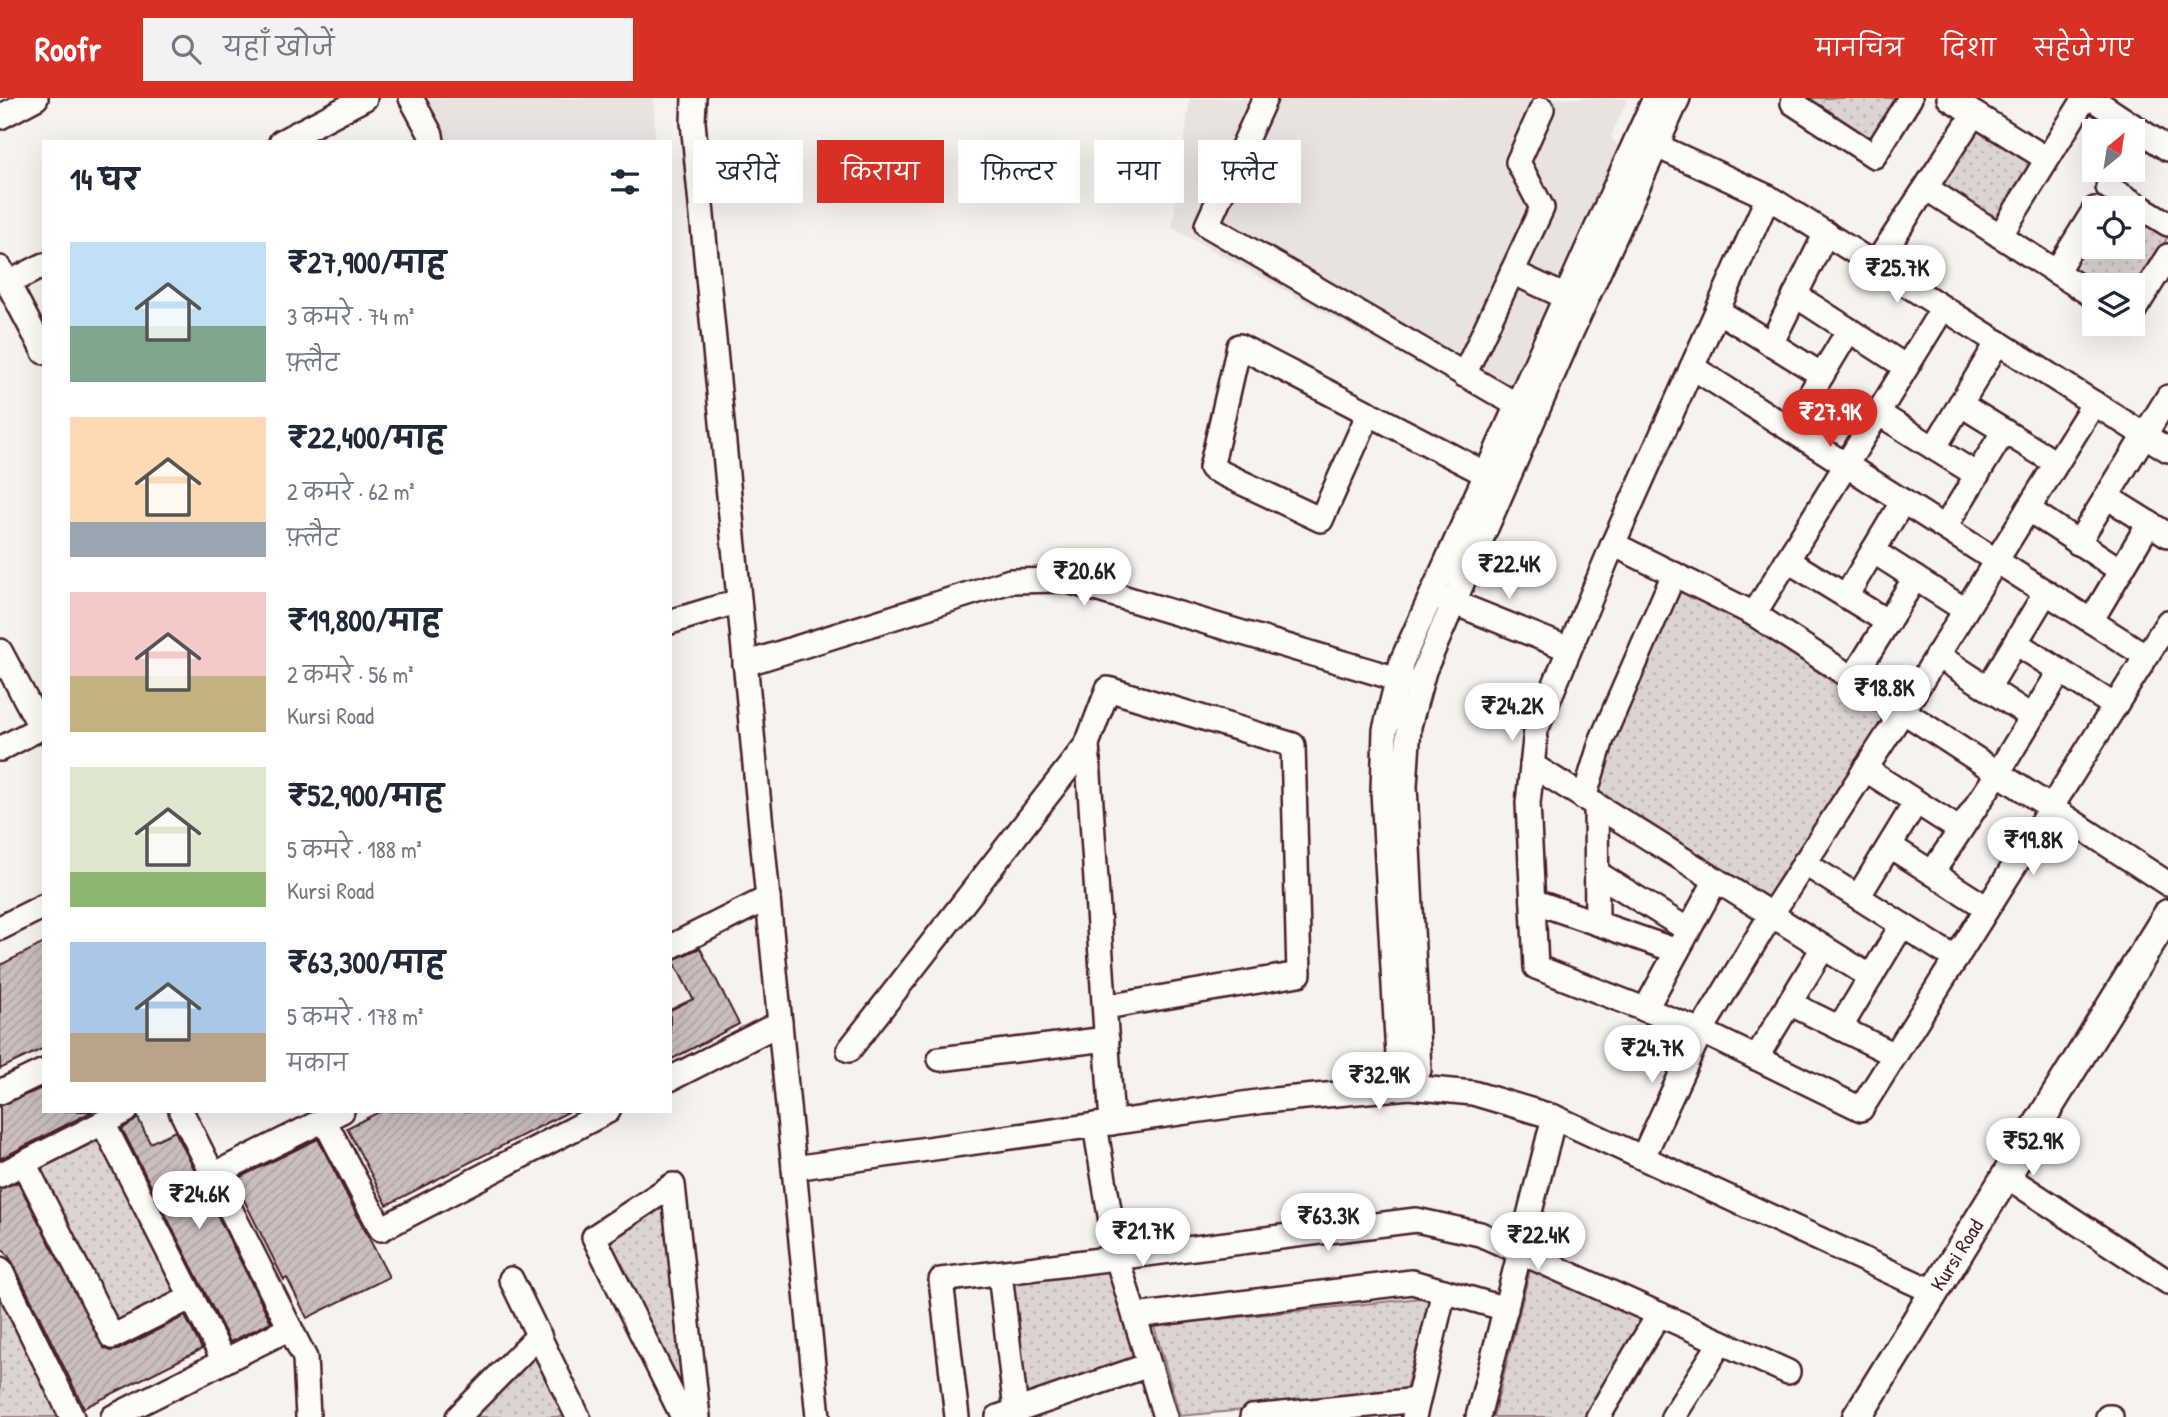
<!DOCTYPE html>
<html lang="hi">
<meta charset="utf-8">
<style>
:root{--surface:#fff;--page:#f2f2f3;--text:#1f2937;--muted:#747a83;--accent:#d93025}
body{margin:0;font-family:"Patrick Hand","Playpen Sans Deva",sans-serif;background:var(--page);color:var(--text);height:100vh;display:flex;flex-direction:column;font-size:26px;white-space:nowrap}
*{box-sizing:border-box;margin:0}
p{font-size:23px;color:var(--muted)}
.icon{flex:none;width:38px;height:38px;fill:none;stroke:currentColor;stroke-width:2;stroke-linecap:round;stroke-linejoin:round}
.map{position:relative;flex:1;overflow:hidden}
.sheet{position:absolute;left:42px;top:42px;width:630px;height:973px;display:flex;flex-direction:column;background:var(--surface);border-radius:0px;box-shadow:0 7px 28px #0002}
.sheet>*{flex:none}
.hud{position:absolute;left:693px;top:42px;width:665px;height:63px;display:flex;gap:14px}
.needle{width:46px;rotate:30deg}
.fabs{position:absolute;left:2082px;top:21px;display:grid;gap:14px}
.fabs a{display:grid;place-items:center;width:63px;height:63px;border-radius:0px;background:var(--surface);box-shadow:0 7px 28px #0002;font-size:35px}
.price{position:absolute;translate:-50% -60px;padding:0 16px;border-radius:24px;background:#fff;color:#222;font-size:23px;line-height:46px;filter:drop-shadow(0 2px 4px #0008)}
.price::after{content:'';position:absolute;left:50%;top:42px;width:21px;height:16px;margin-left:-10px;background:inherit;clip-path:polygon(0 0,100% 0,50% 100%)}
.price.current{background:var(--accent);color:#fff}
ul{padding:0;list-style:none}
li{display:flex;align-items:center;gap:21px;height:175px;padding:0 28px}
li span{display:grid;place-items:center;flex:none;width:196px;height:140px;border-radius:0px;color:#555}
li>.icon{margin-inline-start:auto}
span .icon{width:84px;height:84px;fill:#fffc;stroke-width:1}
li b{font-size:30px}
h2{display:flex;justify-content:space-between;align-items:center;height:84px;padding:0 28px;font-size:30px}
.tag{padding:0 24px;border-radius:0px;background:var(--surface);box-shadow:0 7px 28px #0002;font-size:24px;line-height:63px}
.tag.current{background:var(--accent);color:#fff}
header{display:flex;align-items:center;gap:42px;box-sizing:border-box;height:98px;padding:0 35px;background:var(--accent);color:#fff}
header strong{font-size:33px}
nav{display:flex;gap:38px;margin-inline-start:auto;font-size:24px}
.search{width:490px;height:63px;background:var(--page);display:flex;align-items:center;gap:18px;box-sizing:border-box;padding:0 24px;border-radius:0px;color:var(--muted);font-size:26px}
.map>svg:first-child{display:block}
.built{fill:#e9e3e0}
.park{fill:url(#park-dots);stroke:#937a7e;stroke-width:2}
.building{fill:url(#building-hatch);stroke:#4a1f2b;stroke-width:2}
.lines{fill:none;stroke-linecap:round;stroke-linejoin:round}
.minor-casing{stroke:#4a1f2b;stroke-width:28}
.major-casing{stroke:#4a1f2b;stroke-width:33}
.minor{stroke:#fdfcf7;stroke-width:23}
.major{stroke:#fdfcf7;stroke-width:28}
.labels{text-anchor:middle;stroke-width:5;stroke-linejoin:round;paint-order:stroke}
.street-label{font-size:21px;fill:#4a1f2b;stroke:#fdfcf7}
</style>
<header>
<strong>Roofr</strong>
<div class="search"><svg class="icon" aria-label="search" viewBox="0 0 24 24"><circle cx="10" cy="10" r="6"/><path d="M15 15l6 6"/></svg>यहाँ खोजें</div>
<nav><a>मानचित्र</a><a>दिशा</a><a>सहेजे गए</a></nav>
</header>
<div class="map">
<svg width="2168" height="1319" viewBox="0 0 2168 1319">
<defs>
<pattern id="park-dots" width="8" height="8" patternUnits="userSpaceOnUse" patternTransform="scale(1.75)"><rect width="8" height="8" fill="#dcd4d2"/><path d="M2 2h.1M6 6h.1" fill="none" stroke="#beb6b4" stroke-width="1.8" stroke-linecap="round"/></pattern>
<pattern id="building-hatch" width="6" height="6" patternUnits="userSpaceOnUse" patternTransform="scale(1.75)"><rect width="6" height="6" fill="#cbbfbe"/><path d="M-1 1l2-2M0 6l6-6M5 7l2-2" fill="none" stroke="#b0a4a3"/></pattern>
</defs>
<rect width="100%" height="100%" fill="#f6f3ef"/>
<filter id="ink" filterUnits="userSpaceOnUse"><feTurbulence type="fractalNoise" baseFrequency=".0143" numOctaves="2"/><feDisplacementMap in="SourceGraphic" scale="14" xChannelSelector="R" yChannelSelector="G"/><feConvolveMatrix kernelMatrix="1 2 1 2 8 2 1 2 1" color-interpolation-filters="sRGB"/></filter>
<g filter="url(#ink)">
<g class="built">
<polygon points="426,0 654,0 655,44 447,44"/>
<polygon points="1190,0 1628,0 1611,38 1618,48 1511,287 1491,307 1172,130"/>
</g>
<g class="park">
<polygon points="1805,0 1899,0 1871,48"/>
<polygon points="1977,29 2035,66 1997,125 1940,89"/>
<polygon points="2133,112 2168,134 2168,139 2133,197 2133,187 2095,187 2071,173 2095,134 2095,149 2133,149"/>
<polygon points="1674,488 1752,529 1886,620 1771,802 1592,694"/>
<polygon points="101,1041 178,1195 117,1225 40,1071"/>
<polygon points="667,1101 686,1303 608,1140"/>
<polygon points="1110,1170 1137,1263 1023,1301 1011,1182"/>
<polygon points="1530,1172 1647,1220 1588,1319 1493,1319"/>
<polygon points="0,1191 64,1319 0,1319"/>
<polygon points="1431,1199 1404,1297 1180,1318 1154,1228"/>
<polygon points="538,1256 567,1319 473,1319"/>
</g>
<g class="building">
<polygon points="44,845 44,950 0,971 0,867"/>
<polygon points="700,850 739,926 670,962 670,912 693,901 673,862"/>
<polygon points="44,989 44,1013 93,1013 0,1061 0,1008"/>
<polygon points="381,1013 570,1013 387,1107 347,1030"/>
<polygon points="138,1020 150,1045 175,1033 271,1224 230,1244 122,1031"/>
<polygon points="318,1041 389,1179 307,1220 287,1180 284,1182 234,1082"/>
<polygon points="18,1084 104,1250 111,1253 118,1252 185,1218 202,1251 84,1310 13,1165 4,1152 0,1154 0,1091"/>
</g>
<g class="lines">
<g class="minor-casing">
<g id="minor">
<polyline points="411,0 431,37 432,44"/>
<polyline points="694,0 693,24 818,1319"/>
<polyline points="1265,0 1207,127 1517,307"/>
<polyline points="1655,0 1402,563 1385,632 1383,693 1399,976 1409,989 1419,972 1405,688 1409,628 1424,573 1570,237 1678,0"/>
<polyline points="1795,0 1793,5 1874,58 1910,0"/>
<polyline points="1949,0 2047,61"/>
<polyline points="2091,0 2168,51"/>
<polyline points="0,19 36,0"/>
<polyline points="1644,42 1768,99 2168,352"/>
<polyline points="281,44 365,0"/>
<polyline points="2108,89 2168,126"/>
<polyline points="1926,90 2095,199"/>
<polyline points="1768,99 1613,446 1536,632 1528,705 1536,869 1701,933 1861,1011 2168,524"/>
<polyline points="2000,138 2085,0"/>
<polyline points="1875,167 1974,16"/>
<polyline points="0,170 44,254"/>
<polyline points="1512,174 1566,199"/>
<polyline points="2056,174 2095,111"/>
<polyline points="8,185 44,167"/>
<polyline points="1795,197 1906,269"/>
<polyline points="1718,213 1822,277"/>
<polyline points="2133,214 2168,158"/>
<polyline points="1771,246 1826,135"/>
<polyline points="1692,269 2146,558"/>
<polyline points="1464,277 1542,110 1518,64 1542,11"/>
<polyline points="1960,306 2056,365"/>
<polyline points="1369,315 1321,422 1211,370 1239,248 1486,376"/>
<polyline points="1878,315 1977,377"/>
<polyline points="1790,330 1849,232"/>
<polyline points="1934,350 1998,244"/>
<polyline points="2107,399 2168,437"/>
<polyline points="2028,411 2120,472"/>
<polyline points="1945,429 2004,333"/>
<polyline points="2078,445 2168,299"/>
<polyline points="1613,446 1754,516 2168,786"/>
<polyline points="1873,453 1965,512"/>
<polyline points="1787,462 1888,524"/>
<polyline points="1846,498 1903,403"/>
<polyline points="1442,500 1569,551"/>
<polyline points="1754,516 1943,210"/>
<polyline points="2091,523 2149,425"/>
<polyline points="670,524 739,503"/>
<polyline points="2016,545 2115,608"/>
<polyline points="0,553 41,630"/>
<polyline points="1937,557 2032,619"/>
<polyline points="745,566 1010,483 1065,482 1411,585"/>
<polyline points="1853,580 1915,480"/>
<polyline points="1988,590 2046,494"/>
<polyline points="0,651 44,628"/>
<polyline points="1532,667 1871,879"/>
<polyline points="1865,671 1960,732"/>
<polyline points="1584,700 1602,641 1674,476"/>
<polyline points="1596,707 1597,825"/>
<polyline points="1890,748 1987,810"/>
<polyline points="1804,765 1956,861"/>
<polyline points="1597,775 1688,832"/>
<polyline points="1932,775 1998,675 2060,573"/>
<polyline points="1858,799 1916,704"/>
<polyline points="1533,803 1677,853"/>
<polyline points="0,830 44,808"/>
<polyline points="670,849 768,800"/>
<polyline points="1789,905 1895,957"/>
<polyline points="1106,909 1299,876 1293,647 1108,591 1087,646 1112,1025"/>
<polyline points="1645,912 1716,782"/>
<polyline points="1840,930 1902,827"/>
<polyline points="849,952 1087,646"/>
<polyline points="1756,960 1823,850"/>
<polyline points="940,961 1107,941"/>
<polyline points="670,981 780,925"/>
<polyline points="0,994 44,973"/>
<polyline points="181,1013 305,1260 308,1319"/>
<polyline points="324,1022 381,1131 608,1013"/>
<polyline points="103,1025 224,1263"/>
<polyline points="1095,1027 1117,1160 1165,1319"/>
<polyline points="1643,1059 1701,933 1771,817 1903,613 2094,305"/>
<polyline points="24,1065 112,1239 192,1199"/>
<polyline points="794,1070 1264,1003 1409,989 1473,995 1554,1019 1934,1194"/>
<polyline points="0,1077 126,1013"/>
<polyline points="213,1077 342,1013"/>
<polyline points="2006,1078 2168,1184"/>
<polyline points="0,1171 72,1319"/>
<polyline points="1000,1175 1016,1313"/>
<polyline points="511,1181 578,1319"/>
<polyline points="1135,1218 1412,1184 1506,1211"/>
<polyline points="113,1319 290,1230"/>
<polyline points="458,1319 539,1237"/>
<polyline points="683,1319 594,1139 673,1087 698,1319"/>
<polyline points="957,1319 941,1182 1416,1122 1480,1136 1788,1274"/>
<polyline points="998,1319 1149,1267"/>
<polyline points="1252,1319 1418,1302"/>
<polyline points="1414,1319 1444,1193"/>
<polyline points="1478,1319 1554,1019"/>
<polyline points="1598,1319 1659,1216"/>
<polyline points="1673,1319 1721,1244"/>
<polyline points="2108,1319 2111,1319"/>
</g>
</g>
<g class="major-casing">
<polyline id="major" points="1857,1319 2168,816"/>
</g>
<use href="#minor" class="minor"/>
<use href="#major" class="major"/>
</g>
</g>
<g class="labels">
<g class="street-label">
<text transform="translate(1957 1157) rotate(-58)" y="7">Kursi Road</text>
</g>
</g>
</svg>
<div class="fabs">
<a><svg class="needle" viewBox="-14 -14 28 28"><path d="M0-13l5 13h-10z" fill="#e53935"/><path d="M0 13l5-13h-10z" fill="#747a83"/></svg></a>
<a><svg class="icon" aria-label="locate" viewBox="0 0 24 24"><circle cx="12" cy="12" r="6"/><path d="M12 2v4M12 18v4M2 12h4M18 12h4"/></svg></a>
<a><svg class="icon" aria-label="layers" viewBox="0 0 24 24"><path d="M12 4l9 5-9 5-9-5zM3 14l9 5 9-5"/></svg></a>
</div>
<b class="price" style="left:1897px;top:207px">₹25.7K</b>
<b class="price current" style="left:1830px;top:351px">₹27.9K</b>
<b class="price" style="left:1509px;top:503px">₹22.4K</b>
<b class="price" style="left:1084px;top:510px">₹20.6K</b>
<b class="price" style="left:1884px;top:627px">₹18.8K</b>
<b class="price" style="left:1512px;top:645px">₹24.2K</b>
<b class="price" style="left:2033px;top:779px">₹19.8K</b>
<b class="price" style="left:1652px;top:987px">₹24.7K</b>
<b class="price" style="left:1379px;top:1014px">₹32.9K</b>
<b class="price" style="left:2033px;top:1080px">₹52.9K</b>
<b class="price" style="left:199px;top:1133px">₹24.6K</b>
<b class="price" style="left:1328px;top:1155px">₹63.3K</b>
<b class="price" style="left:1143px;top:1170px">₹21.7K</b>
<b class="price" style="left:1538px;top:1174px">₹22.4K</b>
<div class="hud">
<a class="tag">खरीदें</a>
<a class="tag current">किराया</a>
<a class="tag">फ़िल्टर</a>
<a class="tag">नया</a>
<a class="tag">फ़्लैट</a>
</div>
<section class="sheet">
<h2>14 घर<svg class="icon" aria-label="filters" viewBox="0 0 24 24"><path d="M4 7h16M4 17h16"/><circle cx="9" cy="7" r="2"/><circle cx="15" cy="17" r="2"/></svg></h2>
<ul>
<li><span style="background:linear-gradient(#bfe0f5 60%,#7fa58c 0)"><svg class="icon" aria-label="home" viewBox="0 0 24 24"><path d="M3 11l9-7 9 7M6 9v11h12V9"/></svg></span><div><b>₹27,900/माह</b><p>3 कमरे · 74 m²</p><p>फ़्लैट</p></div></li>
<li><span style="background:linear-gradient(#ffd9b3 75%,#9aa5b1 0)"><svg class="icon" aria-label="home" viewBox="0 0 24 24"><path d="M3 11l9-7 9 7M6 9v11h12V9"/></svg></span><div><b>₹22,400/माह</b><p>2 कमरे · 62 m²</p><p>फ़्लैट</p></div></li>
<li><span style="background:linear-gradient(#f6c9c9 60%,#c2b280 0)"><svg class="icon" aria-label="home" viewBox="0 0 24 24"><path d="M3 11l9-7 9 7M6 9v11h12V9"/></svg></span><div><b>₹19,800/माह</b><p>2 कमरे · 56 m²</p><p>Kursi Road</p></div></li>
<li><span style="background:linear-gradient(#dfe7d0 75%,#8fb573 0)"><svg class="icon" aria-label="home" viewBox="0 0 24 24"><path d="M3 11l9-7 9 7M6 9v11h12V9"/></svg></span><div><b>₹52,900/माह</b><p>5 कमरे · 188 m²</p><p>Kursi Road</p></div></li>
<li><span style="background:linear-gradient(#a9c7e8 65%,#b9a48a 0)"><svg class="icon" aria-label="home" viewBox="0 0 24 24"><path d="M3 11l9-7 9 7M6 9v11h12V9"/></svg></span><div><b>₹63,300/माह</b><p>5 कमरे · 178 m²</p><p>मकान</p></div></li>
</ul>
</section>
</div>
